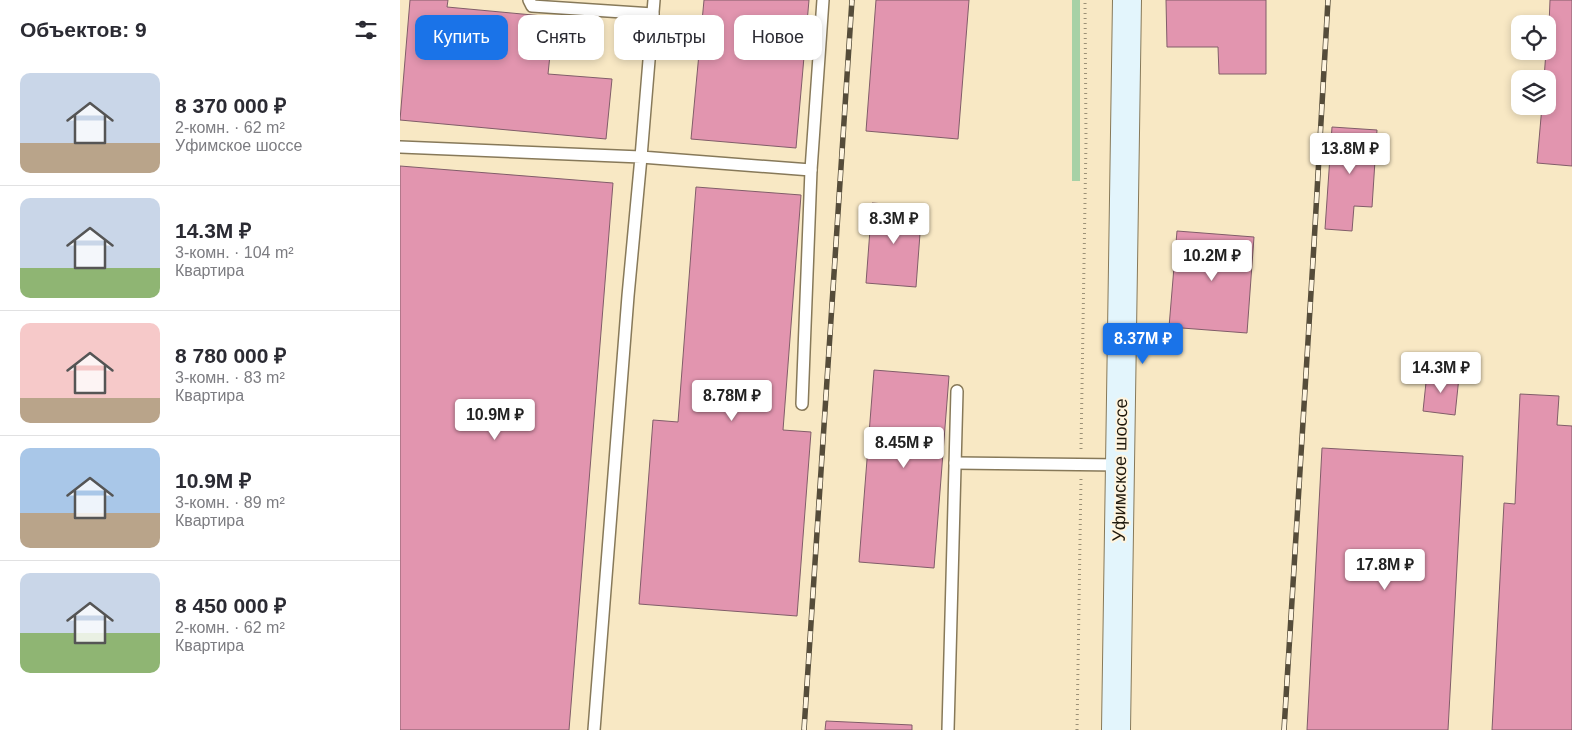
<!DOCTYPE html>
<html lang="ru">
<meta charset="utf-8">
<style>
:root{--surface:#fff;--page:#f7f7f7;--text:#2b2b33;--muted:#7c7c81;--line:#e1e1e2;--accent:#1a73e8}
body{margin:0;font-family:Helvetica,sans-serif;background:var(--page);color:var(--text);height:100vh;display:flex;flex-direction:column;font-size:19px;white-space:nowrap}
*{box-sizing:border-box;margin:0}
p{font-size:16px;color:var(--muted)}
.icon{flex:none;width:28px;height:28px;fill:none;stroke:currentColor;stroke-width:2;stroke-linecap:round;stroke-linejoin:round}
.map{position:relative;flex:1;overflow:hidden}
.details{display:flex;flex-direction:column;background:var(--surface);width:400px}
.details>*{flex:none}
.guide{position:absolute;left:15px;top:15px;width:475px;height:45px;display:flex;gap:10px}
.fabs{position:absolute;left:1111px;top:15px;display:grid;gap:10px}
.fabs a{display:grid;place-items:center;width:45px;height:45px;border-radius:10px;background:var(--surface);box-shadow:0 2px 8px #0003;font-size:25px}
.price{position:absolute;translate:-50% -42px;padding:0 11px;border-radius:5px;background:#fff;color:#222;font-size:16px;line-height:32px;filter:drop-shadow(0 1px 2px #0008)}
.price::after{content:'';position:absolute;left:50%;top:30px;width:15px;height:11px;margin-left:-8px;background:inherit;clip-path:polygon(0 0,100% 0,50% 100%)}
.price.current{background:var(--accent);color:#fff}
ul{padding:0;list-style:none}
li{display:flex;align-items:center;gap:15px;height:125px;padding:0 20px}
li+li{border-top:1px solid var(--line)}
li span{display:grid;place-items:center;flex:none;width:140px;height:100px;border-radius:10px;color:#555}
li>.icon{margin-inline-start:auto}
span .icon{width:60px;height:60px;fill:#fffc;stroke-width:1}
li b{font-size:21px}
h2{display:flex;justify-content:space-between;align-items:center;height:60px;padding:0 20px;font-size:21px}
.pill{padding:0 18px;border-radius:10px;background:var(--surface);box-shadow:0 2px 8px #0003;font-size:18px;line-height:45px}
.pill.current{background:var(--accent);color:#fff}
main{display:flex;flex:1;min-height:0}
.map>svg:first-child{display:block}
.green{fill:#a7d1a6}
.building{fill:#e295af;stroke:#815d69}
.lines{fill:none;stroke-linecap:round;stroke-linejoin:round}
.service-casing{stroke:#877959;stroke-width:14}
.secondary-casing{stroke:#877959;stroke-width:30}
.path{stroke:#9b9076;stroke-width:3;stroke-dasharray:1 4;stroke-linecap:butt}
.service{stroke:#fff;stroke-width:11}
.secondary{stroke:#e3f5fc;stroke-width:28}
.rail-casing{stroke:#554c3a;stroke-width:5.5}
.rail{stroke:#fff5e0;stroke-width:4;stroke-dasharray:11;stroke-linecap:butt}
.labels{text-anchor:middle;stroke-width:4;stroke-linejoin:round;paint-order:stroke}
.street-label{font-size:18px;fill:#1f190d;stroke:#fff5e0}
</style>
<main>
<section class="details">
<h2>Объектов: 9<svg class="icon" aria-label="filters" viewBox="0 0 24 24"><path d="M4 7h16M4 17h16"/><circle cx="9" cy="7" r="2"/><circle cx="15" cy="17" r="2"/></svg></h2>
<ul>
<li><span style="background:linear-gradient(#c9d6e8 70%,#b9a48a 0)"><svg class="icon" aria-label="home" viewBox="0 0 24 24"><path d="M3 11l9-7 9 7M6 9v11h12V9"/></svg></span><div><b>8 370 000 ₽</b><p>2-комн. · 62 m²</p><p>Уфимское шоссе</p></div></li>
<li><span style="background:linear-gradient(#c9d6e8 70%,#8fb573 0)"><svg class="icon" aria-label="home" viewBox="0 0 24 24"><path d="M3 11l9-7 9 7M6 9v11h12V9"/></svg></span><div><b>14.3M ₽</b><p>3-комн. · 104 m²</p><p>Квартира</p></div></li>
<li><span style="background:linear-gradient(#f6c9c9 75%,#b9a48a 0)"><svg class="icon" aria-label="home" viewBox="0 0 24 24"><path d="M3 11l9-7 9 7M6 9v11h12V9"/></svg></span><div><b>8 780 000 ₽</b><p>3-комн. · 83 m²</p><p>Квартира</p></div></li>
<li><span style="background:linear-gradient(#a9c7e8 65%,#b9a48a 0)"><svg class="icon" aria-label="home" viewBox="0 0 24 24"><path d="M3 11l9-7 9 7M6 9v11h12V9"/></svg></span><div><b>10.9M ₽</b><p>3-комн. · 89 m²</p><p>Квартира</p></div></li>
<li><span style="background:linear-gradient(#c9d6e8 60%,#8fb573 0)"><svg class="icon" aria-label="home" viewBox="0 0 24 24"><path d="M3 11l9-7 9 7M6 9v11h12V9"/></svg></span><div><b>8 450 000 ₽</b><p>2-комн. · 62 m²</p><p>Квартира</p></div></li>
</ul>
</section>
<div class="map">
<svg width="1172" height="730" viewBox="0 0 1172 730">
<rect width="100%" height="100%" fill="#f8e8c4"/>
<rect class="green" x="672" y="0" width="8" height="181"/>
<g class="building">
<polygon points="10,0 48,0 47,7 154,17 148,74 212,79 206,139 0,120"/>
<polygon points="304,0 409,0 396,148 291,139"/>
<polygon points="476,0 569,0 558,139 466,131"/>
<polygon points="766,0 866,0 866,74 819,74 818,47 767,47"/>
<polygon points="1150,0 1172,0 1172,166 1137,163 1142,106 1148,106 1148,79 1144,79 1146,51 1148,51"/>
<polygon points="932,127 977,130 972,207 954,206 952,231 925,229"/>
<polygon points="0,166 213,183 169,730 0,730"/>
<polygon points="296,187 401,195 383,430 411,432 397,616 239,604 253,420 278,422"/>
<polygon points="472,203 522,207 516,287 466,283"/>
<polygon points="777,231 854,237 847,333 769,327"/>
<polygon points="474,370 549,376 534,568 459,562"/>
<polygon points="1027,373 1059,377 1055,415 1023,411"/>
<polygon points="1120,394 1159,396 1157,425 1172,426 1172,730 1092,730 1104,503 1115,504"/>
<polygon points="922,448 1063,456 1048,730 907,730"/>
<polygon points="426,721 512,725 512,730 425,730"/>
</g>
<g class="lines">
<g class="service-casing">
<g id="service">
<polyline points="129,0 132,6 253,14"/>
<polyline points="254,0 241,157 411,170"/>
<polyline points="0,147 241,157 228,296 194,730"/>
<polyline points="402,404 411,170 423,0"/>
<polyline points="555,463 720,465"/>
<polyline points="548,730 557,391"/>
</g>
</g>
<g class="secondary-casing">
<polyline id="secondary" points="716,730 727,0"/>
</g>
<g class="path">
<polyline points="681,449 686,140 685,0"/>
<polyline points="677,730 681,478"/>
</g>
<use href="#service" class="service"/>
<use href="#secondary" class="secondary"/>
<g class="rail-casing">
<g id="rail">
<polyline points="404,730 452,0"/>
<polyline points="884,730 914,244 928,0"/>
</g>
</g>
<use href="#rail" class="rail"/>
</g>
<g class="labels">
<g class="street-label">
<text transform="translate(720 470) rotate(-89)" y="6">Уфимское шоссе</text>
</g>
</g>
</svg>
<div class="fabs">
<a><svg class="icon" aria-label="locate" viewBox="0 0 24 24"><circle cx="12" cy="12" r="6"/><path d="M12 2v4M12 18v4M2 12h4M18 12h4"/></svg></a>
<a><svg class="icon" aria-label="layers" viewBox="0 0 24 24"><path d="M12 4l9 5-9 5-9-5zM3 14l9 5 9-5"/></svg></a>
</div>
<b class="price" style="left:950px;top:175px">13.8M ₽</b>
<b class="price" style="left:494px;top:245px">8.3M ₽</b>
<b class="price" style="left:812px;top:282px">10.2M ₽</b>
<b class="price current" style="left:743px;top:365px">8.37M ₽</b>
<b class="price" style="left:1041px;top:394px">14.3M ₽</b>
<b class="price" style="left:332px;top:422px">8.78M ₽</b>
<b class="price" style="left:95px;top:441px">10.9M ₽</b>
<b class="price" style="left:504px;top:469px">8.45M ₽</b>
<b class="price" style="left:985px;top:591px">17.8M ₽</b>
<div class="guide">
<a class="pill current">Купить</a>
<a class="pill">Снять</a>
<a class="pill">Фильтры</a>
<a class="pill">Новое</a>
</div>
</div>
</main>
